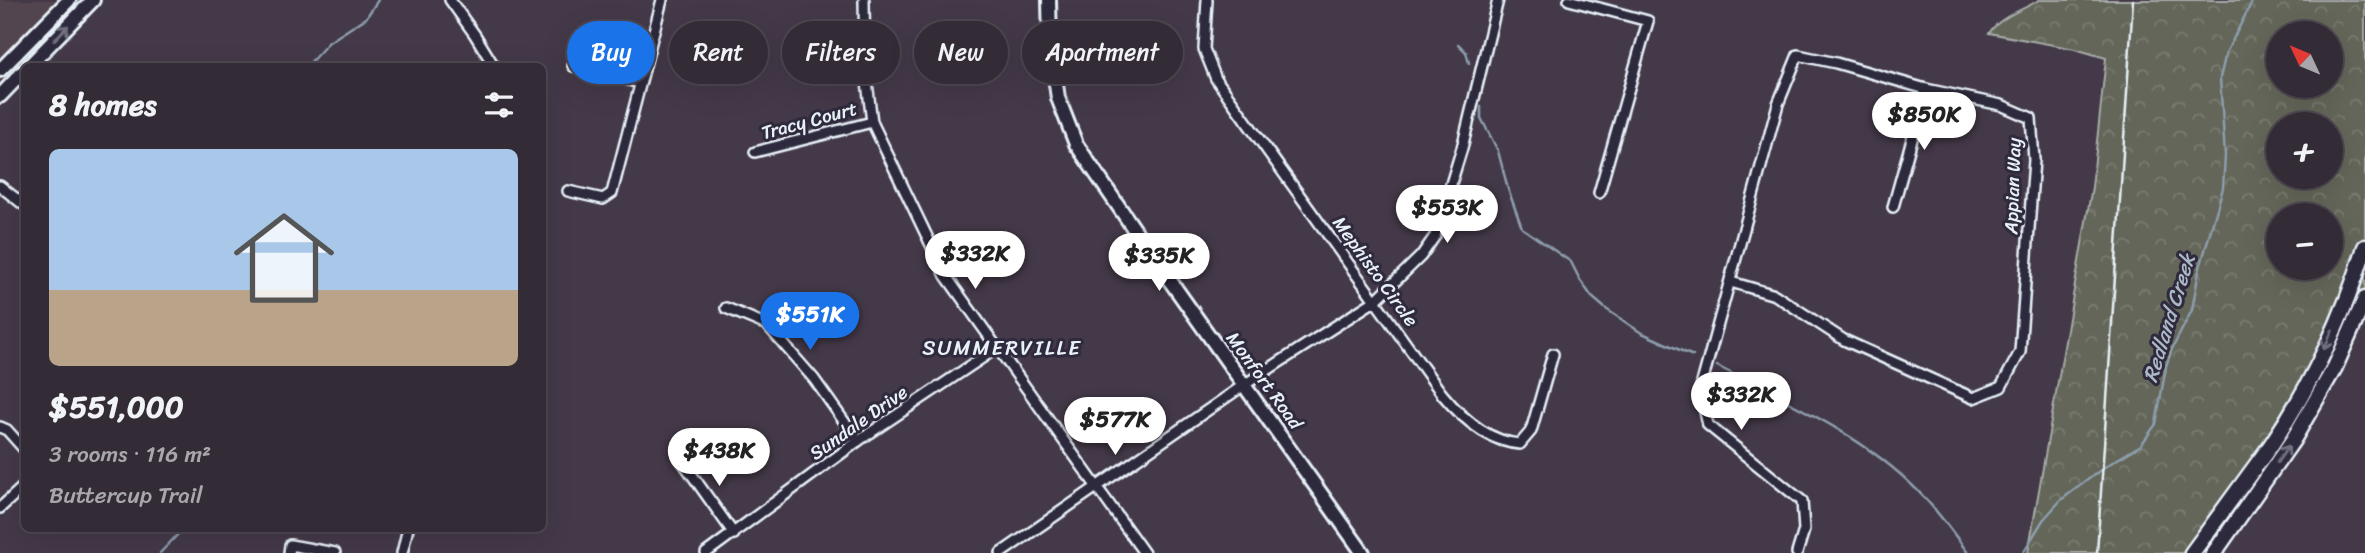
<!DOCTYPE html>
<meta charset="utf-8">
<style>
:root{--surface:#332b36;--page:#3e3742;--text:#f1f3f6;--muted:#a9a7ad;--line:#4e4751;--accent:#1a73e8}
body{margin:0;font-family:Sriracha,sans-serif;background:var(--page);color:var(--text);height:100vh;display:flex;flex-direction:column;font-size:26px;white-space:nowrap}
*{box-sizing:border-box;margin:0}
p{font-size:23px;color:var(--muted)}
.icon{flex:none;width:38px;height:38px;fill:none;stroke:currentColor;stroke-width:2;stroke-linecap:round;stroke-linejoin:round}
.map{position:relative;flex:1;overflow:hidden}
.panel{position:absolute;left:21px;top:63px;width:525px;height:469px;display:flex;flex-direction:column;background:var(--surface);border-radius:10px;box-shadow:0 7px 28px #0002,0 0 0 2px var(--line)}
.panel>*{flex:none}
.top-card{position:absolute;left:567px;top:21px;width:665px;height:63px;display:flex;gap:14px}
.needle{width:46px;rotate:314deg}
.fabs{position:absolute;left:2266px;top:21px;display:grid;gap:14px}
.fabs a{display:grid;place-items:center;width:77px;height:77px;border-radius:50%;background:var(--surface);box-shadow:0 7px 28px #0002,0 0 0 2px var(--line);font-size:35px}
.price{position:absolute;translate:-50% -60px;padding:0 16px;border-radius:24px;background:#fff;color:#222;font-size:23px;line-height:46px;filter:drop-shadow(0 2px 4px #0008)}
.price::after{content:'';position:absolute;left:50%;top:42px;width:21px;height:16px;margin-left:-10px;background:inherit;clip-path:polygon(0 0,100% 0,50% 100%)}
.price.selected{background:var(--accent);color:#fff}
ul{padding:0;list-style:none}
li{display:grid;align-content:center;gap:14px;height:371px;padding:0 28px}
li+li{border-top:2px solid var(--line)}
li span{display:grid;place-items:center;height:217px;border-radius:10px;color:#555}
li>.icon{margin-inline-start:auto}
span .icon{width:126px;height:126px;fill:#fffc;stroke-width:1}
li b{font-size:30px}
h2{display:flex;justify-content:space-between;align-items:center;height:84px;padding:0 28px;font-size:30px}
.pill{padding:0 24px;border-radius:32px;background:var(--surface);box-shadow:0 7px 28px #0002,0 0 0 2px var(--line);font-size:24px;line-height:63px}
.pill.selected{background:var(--accent);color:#fff}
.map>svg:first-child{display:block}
.built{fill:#524450}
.forest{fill:url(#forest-crowns);stroke:#a6aca8;stroke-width:2;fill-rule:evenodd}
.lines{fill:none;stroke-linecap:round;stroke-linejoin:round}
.stream{stroke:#8d9eae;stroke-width:2.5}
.street-casing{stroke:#e8f1f8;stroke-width:14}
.secondary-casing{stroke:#e8f1f8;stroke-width:18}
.primary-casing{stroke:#e8f1f8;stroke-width:19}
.street{stroke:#2f2a3d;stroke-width:9}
.secondary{stroke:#2f2a3d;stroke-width:12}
.primary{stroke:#2f2a3d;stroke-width:14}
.rail{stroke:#e8f1f8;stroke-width:2.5}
.oneway{stroke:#70707e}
.labels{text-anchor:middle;stroke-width:6;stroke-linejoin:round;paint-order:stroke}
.street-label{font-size:19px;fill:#e8f1f8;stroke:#2f2a3d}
.water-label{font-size:21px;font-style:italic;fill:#acbac7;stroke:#2f2a3d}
.neighbourhood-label{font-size:21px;letter-spacing:2px;fill:#e8f1f8;stroke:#2f2a3d}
</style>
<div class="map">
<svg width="2365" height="553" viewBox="0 0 2365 553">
<defs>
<pattern id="forest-crowns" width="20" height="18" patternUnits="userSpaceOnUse" patternTransform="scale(1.75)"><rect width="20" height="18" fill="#636658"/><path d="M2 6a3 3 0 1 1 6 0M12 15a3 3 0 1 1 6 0" fill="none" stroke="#797c71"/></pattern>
</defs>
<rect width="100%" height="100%" fill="#443948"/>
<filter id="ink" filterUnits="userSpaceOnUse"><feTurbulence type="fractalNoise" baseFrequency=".0143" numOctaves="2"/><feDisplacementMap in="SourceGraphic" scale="14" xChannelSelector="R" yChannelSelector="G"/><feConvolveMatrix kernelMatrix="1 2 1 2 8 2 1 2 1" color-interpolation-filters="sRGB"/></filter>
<g filter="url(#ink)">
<polygon class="built" points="0,0 89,0 0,92"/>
<path class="forest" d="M2039,0H2365V303L2219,553H2028L2092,187L2106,58L2075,49L1989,33C2001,16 2021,11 2039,0ZM2278,33H2331V86H2278ZM2278,124H2331V177H2278ZM2278,215H2331V268H2278Z"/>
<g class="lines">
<g class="stream">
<polyline points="1458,44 1466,52 1469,63"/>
<polyline points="307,66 329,42 366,18 378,0"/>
<polyline points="1481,107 1481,118 1498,151 1508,189 1522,228 1571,262 1580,280 1592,297 1606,309 1640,332 1693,356"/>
<path d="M1717,366C1787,402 1862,434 1917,490C1936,509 1952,531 1968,553"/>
<polyline points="160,553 184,528"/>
<polyline points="2023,553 2043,520 2061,500 2106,466 2141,445 2156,424 2166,366 2172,349 2192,310 2199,271 2223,188 2225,156 2220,78 2226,53 2253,0"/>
</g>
<g class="street-casing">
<g id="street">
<polyline points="450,0 475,35 494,66"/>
<polyline points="864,0 865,66 872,122 946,276 1144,553"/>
<path d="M1207,0L1204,49L1216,79L1442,394C1461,417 1488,442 1520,444L1531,431L1553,354"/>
<polyline points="1569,0 1648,21 1599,193"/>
<polyline points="573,66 640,83"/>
<polyline points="755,152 872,122"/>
<polyline points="0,186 24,205"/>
<polyline points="568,191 603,199 612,193 662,0"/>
<polyline points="1893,207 1926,89"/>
<polyline points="1731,282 1775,295 1844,340 1973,398 2001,387 2020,352 2034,160 2031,118 2001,105 1926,89 1836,63 1798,55 1778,104 1700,390 1708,425 1802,501 1804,530 1797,553"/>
<polyline points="726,308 767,325 814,379 858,441"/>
<polyline points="0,427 7,430 24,449"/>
<polyline points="680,458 734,534"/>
<polyline points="0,508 24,486"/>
<polyline points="289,553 290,545 335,553"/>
<polyline points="402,553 408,528"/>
<polyline points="706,553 858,441 997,348"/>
<polyline points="1001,553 1244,385 1376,300 1421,256 1435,236 1462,148 1498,0"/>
</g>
</g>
<g class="secondary-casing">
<g id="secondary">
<polyline points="1049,0 1050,43 1058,98 1076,144 1149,251 1363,553"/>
<polyline points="29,66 93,0"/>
<polyline points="0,70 69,0"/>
<polyline points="0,96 24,71"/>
</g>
</g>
<g class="primary-casing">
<g id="primary">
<path d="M2192,553C2218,517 2245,481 2271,445C2311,386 2345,314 2365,247"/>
<polyline points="2214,553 2293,440 2335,367 2365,299"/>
</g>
</g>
<use href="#street" class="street"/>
<use href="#secondary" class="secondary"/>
<use href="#primary" class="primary"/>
<polyline class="rail" points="2097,553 2133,0"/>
</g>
<defs><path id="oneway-shaft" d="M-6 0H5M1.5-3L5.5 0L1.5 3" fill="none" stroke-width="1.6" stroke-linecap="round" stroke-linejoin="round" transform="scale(1.75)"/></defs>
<g class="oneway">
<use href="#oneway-shaft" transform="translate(61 33) rotate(-46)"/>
<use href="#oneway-shaft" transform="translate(2328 340) rotate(114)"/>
<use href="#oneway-shaft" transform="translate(2283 454) rotate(-55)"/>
</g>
</g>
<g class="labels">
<g class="street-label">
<text transform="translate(809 120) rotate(-15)" y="7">Tracy Court</text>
<text transform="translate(2012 186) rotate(-88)" y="7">Appian Way</text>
<text transform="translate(1376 271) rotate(54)" y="7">Mephisto Circle</text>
<text transform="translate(1265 380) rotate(54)" y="7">Monfort Road</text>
<text transform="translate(858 422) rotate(-35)" y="7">Sundale Drive</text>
</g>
<g class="water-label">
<text transform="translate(2169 318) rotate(-73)" y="7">Redland Creek</text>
</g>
<g class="neighbourhood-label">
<text x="1002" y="355">SUMMERVILLE</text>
</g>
</g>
</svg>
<div class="fabs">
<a><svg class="needle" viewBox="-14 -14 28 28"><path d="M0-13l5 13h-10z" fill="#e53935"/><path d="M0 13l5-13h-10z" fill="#a9a7ad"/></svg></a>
<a>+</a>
<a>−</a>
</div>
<b class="price" style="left:1924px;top:152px">$850K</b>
<b class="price" style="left:1447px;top:245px">$553K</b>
<b class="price" style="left:975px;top:291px">$332K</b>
<b class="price" style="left:1159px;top:293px">$335K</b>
<b class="price selected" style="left:810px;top:352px">$551K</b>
<b class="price" style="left:1741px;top:432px">$332K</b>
<b class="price" style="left:1115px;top:457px">$577K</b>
<b class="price" style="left:719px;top:488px">$438K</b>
<div class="top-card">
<a class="pill selected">Buy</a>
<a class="pill">Rent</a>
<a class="pill">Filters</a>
<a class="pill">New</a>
<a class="pill">Apartment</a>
</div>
<section class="panel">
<h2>8 homes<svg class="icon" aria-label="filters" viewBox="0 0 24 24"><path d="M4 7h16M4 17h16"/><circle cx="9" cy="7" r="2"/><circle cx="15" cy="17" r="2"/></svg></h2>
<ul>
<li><span style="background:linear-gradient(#a9c7e8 65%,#b9a48a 0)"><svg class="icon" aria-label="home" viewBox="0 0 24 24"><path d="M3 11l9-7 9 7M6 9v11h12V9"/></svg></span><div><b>$551,000</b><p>3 rooms · 116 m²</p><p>Buttercup Trail</p></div></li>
</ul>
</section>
</div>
